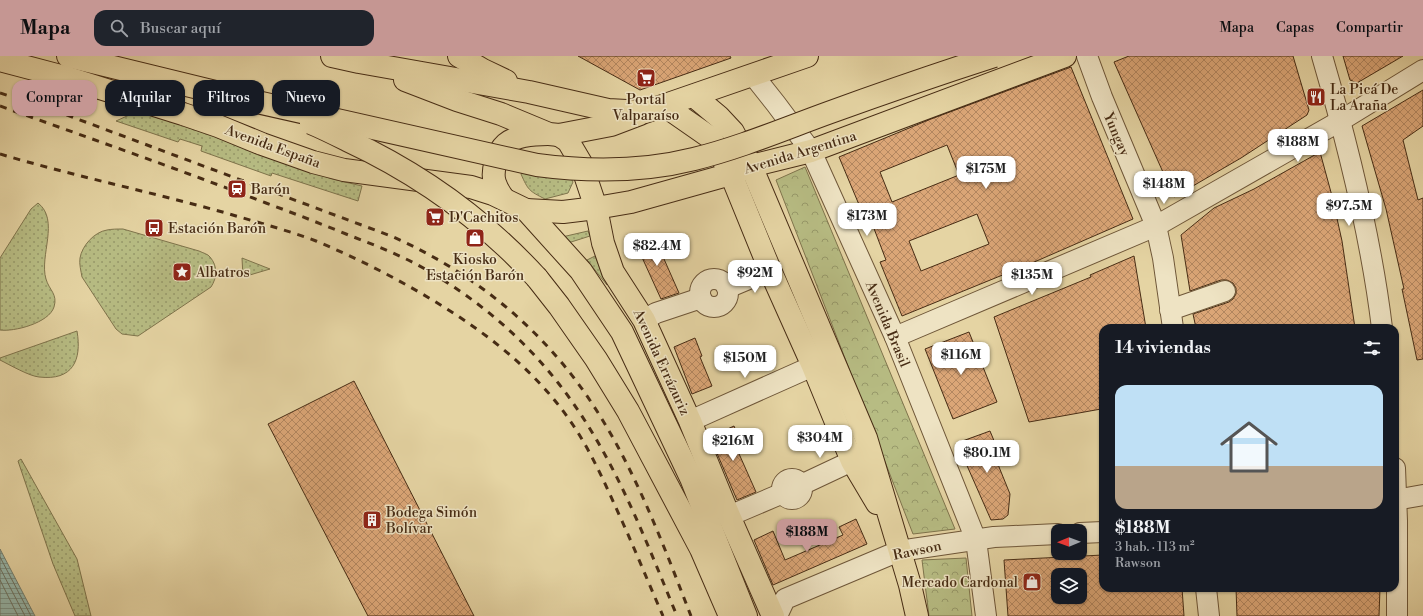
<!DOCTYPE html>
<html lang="es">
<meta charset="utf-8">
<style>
:root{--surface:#171b24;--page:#20242c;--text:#f1f3f6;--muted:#9ea1a6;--line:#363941;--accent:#c59692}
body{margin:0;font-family:"Libre Bodoni",serif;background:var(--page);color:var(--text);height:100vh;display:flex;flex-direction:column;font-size:15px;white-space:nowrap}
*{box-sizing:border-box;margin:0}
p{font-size:13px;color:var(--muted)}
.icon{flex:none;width:22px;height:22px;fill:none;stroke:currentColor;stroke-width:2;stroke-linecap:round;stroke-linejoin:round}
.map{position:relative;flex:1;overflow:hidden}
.panel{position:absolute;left:1099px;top:268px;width:300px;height:268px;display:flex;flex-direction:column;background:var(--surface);border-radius:12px;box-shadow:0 1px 3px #0004}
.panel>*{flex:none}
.top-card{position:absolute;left:12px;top:24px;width:380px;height:36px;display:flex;gap:8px}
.needle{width:26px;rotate:269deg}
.fabs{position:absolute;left:1051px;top:468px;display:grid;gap:8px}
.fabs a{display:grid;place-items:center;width:36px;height:36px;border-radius:8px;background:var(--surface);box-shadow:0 1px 3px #0004;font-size:20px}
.price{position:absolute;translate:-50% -34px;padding:0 9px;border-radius:8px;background:#fff;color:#222;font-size:13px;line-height:26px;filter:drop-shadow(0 1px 2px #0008)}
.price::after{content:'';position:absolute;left:50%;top:24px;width:12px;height:9px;margin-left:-6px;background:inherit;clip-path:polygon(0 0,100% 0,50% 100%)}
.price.on{background:var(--accent);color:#111}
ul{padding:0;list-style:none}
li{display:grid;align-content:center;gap:8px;height:212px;padding:0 16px}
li+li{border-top:1px solid var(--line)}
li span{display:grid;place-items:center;height:124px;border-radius:12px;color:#555}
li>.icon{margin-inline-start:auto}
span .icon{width:72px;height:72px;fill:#fffc;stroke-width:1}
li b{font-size:17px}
h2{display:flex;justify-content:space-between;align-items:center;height:48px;padding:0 16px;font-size:17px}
.tag{padding:0 14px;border-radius:12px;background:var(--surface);box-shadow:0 1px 3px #0004;font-size:14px;line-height:36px}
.tag.on{background:var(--accent);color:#111}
header{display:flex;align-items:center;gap:24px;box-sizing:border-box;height:56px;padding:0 20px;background:var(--accent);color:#111}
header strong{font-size:19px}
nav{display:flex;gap:22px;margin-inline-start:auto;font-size:14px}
.search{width:280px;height:36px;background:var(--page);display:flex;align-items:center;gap:10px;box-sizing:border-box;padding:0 14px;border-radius:12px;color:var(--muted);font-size:15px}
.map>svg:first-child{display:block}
.grass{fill:url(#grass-dots);stroke:#7f744c}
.park{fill:url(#park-crowns);stroke:#7f744c}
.water{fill:url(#water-rules);stroke:#767f6f}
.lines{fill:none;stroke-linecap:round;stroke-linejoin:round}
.shore{stroke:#6e7260;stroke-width:1}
.building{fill:url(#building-cross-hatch);stroke:#472c14;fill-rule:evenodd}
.minor-casing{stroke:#6e5638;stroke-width:22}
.major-casing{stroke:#472c14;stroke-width:24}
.minor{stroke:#eee3c3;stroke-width:20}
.major{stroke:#e5d4a3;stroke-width:22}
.rail{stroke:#472c14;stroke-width:3;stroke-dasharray:7 7;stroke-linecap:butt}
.major-bridge-casing{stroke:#472c14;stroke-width:24;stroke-linecap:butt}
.major-bridge{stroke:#e5d4a3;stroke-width:22}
.labels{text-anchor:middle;stroke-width:3;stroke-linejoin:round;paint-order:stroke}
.poi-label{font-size:14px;fill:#472c14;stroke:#eee3c3;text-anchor:start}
.street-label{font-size:14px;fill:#472c14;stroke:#eee3c3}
</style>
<header>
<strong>Mapa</strong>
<div class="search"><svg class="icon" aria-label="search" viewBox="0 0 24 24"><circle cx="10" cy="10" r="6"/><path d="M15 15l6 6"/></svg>Buscar aquí</div>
<nav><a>Mapa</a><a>Capas</a><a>Compartir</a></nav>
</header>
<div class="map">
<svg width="1423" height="560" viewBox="0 0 1423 560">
<defs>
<pattern id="grass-dots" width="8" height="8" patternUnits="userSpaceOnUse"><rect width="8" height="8" fill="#b7bc83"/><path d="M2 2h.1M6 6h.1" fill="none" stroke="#97996a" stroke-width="1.8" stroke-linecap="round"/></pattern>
<pattern id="park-crowns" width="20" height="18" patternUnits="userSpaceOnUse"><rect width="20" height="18" fill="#b7bc83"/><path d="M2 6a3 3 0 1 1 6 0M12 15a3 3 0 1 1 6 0" fill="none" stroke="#97996a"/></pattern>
<pattern id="water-rules" width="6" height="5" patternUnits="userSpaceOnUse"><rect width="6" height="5" fill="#96b7ab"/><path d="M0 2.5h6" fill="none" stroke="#7c958a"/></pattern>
<pattern id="building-cross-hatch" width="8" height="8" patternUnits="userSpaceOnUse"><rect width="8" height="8" fill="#dba677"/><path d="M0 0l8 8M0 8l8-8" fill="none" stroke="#b38760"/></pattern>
</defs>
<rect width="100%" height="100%" fill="#e5d4a3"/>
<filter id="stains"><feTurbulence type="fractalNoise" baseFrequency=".005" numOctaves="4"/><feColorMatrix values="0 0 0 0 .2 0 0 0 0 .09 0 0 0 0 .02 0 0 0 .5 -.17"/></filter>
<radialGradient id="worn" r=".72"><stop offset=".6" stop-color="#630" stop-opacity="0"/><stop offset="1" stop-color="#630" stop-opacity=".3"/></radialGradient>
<g class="grass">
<polygon points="138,55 183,67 282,105 332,123 362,130 358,145 272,117 271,120 201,95 202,90 180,83 178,86 116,65"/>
<path d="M561,105L573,126L568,137L545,143C529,135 528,134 521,118L526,110Z"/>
<path d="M38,147C60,164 39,200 46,223C49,234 58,238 54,251C49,267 14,276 0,274V202L31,153Z"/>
<path d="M123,173L199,195C203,197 208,198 210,201C218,210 217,222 211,231L138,280L122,278L116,273L82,221C81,215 79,208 80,202C82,190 94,176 107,174C112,173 117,173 123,173Z"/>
<polygon points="588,175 590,180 568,187 562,181"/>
<polygon points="595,200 607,229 587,204"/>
<polygon points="242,202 270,213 243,221"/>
<path d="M77,275C82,304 73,325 39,321C29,320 10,309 0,304V302Z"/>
<polygon points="21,403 77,503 91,560 75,560 53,508 18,405"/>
</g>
<g class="park">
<polygon points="805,111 955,473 913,478 776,124"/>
<polygon points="966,502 972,560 929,560 922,504"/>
</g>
<polygon class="water" points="0,493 35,560 0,560"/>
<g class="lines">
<g class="shore">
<polyline points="0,501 31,560"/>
<polyline points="0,512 25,560"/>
<polyline points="0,524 18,560"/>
</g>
</g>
<g class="building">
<polygon points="578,0 730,0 731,2 640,34"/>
<polygon points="1129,0 1293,0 1309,54 1307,59 1241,102 1174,141 1114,6"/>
<polygon points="1343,0 1403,0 1357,27 1350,24"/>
<path d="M1071,11L1133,163L1032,207L902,260L880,206L886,204L865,149L860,151L839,101L931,63ZM947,89L959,119L892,146L880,116ZM977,158L989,188L921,215L909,185Z"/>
<polygon points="1423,34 1423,70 1403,84 1418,144 1423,142 1423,303 1417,304 1402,233 1404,233 1386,153 1362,70"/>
<polygon points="1320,96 1332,140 1342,185 1355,272 1196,272 1193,258 1229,246 1233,243 1236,238 1236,232 1233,227 1227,224 1221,224 1190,235 1181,179 1214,152 1254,133"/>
<polygon points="653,178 679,237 661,243 635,186"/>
<polygon points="1134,200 1146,272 1103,272 1103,340 1099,341 1101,353 1029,366 994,261 1091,221 1090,219"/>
<polygon points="969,276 997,346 953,363 925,293"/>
<polygon points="695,282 702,300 700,301 712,330 692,338 674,291"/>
<polygon points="354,325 474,560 368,560 268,368"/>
<polygon points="734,370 742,389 736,391 756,436 737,444 710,381"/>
<polygon points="990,375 1002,404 997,406 1010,438 1008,459 1003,463 991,464 957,387"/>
<polygon points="856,463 867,488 773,529 754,484 773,475 785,504 843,479 839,471"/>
<path d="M1103,499V532H1182L1184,560H1008L1004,504ZM1058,519H1080V541H1058Z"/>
<polygon points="1236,532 1380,532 1379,560 1237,560"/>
</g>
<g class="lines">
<g class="minor-casing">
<g id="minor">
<polyline points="1087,0 1102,41 1156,170 1163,202 1173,272"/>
<path d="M1322,0C1348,89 1371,180 1382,272"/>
<polyline points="753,19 776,48 811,95 895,281 976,484 986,560"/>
<circle cx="714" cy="237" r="14"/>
<polyline points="727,232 770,214"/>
<polyline points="1170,254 1225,235"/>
<polyline points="644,264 656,257 701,242"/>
<polyline points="895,281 1156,170 1340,65 1423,14"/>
<polyline points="690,365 813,310"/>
<polyline points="1395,412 1397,465 1397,560"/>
<circle cx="792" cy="433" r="10"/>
<polyline points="801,429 852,405"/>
<polyline points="1395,444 1423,439"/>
<polyline points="729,460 783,437"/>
<polyline points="1080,477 1103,476"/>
<polyline points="1206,532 1209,560"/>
<polyline points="777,560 785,543 899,495 994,481 1058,478"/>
</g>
</g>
<g class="major-casing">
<g id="major">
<polyline points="68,0 248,44"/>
<polyline points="332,0 359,6 529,36 608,54 645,56 807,0"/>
<polyline points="459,0 483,14 506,25"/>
<polyline points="0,4 68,22 183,58 218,70 262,88 313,106 344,114 471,131 493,138 526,154 581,215 622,276 691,422 746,560"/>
<polyline points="405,24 457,44 501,58 549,78 559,79 611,69 640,58"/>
<polyline points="694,40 719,61 733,76 751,110 866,382 910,529 917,560"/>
<polyline points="665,50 711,82 731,118 770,214 813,310 852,405 877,447"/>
<polyline points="559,79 568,85 581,107 596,152 603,187 613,216 644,264 690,365 729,460 773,560"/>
<path d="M504,143C500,138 497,133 495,127C491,116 497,96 506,88C516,79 535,78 548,78"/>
<polyline points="526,154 563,156 596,152 631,146 731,118 751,110 811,95 1065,0"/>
<polyline points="537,222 559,250 596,303 628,355 701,493 730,560"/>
</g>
</g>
<use href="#minor" class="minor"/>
<use href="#major" class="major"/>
<g class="rail">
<path d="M0,37L56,55L391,180C453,207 512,249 556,300C621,374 656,470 691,560"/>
<path d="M0,50C89,82 178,113 266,147C293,157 319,167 346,178C369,187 393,196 416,208C471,238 521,279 559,328C613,397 644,480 677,560"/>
<path d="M0,98C74,120 151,136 226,157C256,166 287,174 316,185C359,203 400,224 439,248C491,280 539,318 573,369C593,399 607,432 622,465C636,496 649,528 663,560"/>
</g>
<g class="major-bridge-casing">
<g id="major-bridge">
<path d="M248,44L537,109C590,116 642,116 694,103C739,92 784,73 828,57C883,37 938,18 994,0"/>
<path d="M311,67C323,72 335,78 347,84C418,117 484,164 537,222"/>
</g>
</g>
<use href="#major-bridge" class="major-bridge"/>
</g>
<defs>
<g id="supermarket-square" transform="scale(1)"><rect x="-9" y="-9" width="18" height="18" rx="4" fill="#8f2418" stroke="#eee3c3"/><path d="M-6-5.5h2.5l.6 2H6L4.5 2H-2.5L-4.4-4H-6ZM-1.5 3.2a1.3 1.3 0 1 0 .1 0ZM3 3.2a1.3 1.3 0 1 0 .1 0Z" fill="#fff"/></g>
<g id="restaurant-square" transform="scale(1)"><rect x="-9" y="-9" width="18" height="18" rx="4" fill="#8f2418" stroke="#eee3c3"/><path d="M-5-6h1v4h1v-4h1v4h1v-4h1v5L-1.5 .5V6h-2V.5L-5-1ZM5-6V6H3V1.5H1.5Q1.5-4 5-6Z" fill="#fff"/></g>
<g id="station-square" transform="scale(1)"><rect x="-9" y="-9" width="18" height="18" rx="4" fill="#8f2418" stroke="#eee3c3"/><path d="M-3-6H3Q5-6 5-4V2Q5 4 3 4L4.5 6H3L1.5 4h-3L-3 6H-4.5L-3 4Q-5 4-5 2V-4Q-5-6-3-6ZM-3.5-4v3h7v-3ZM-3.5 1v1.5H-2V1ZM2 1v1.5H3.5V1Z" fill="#fff"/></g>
<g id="bus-square" transform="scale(1)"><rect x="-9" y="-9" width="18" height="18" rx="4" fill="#8f2418" stroke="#eee3c3"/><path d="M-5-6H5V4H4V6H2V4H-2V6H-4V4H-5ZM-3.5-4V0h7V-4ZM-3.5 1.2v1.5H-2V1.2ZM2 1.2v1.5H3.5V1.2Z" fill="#fff"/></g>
<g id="shop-square" transform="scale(1)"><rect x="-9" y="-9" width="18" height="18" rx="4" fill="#8f2418" stroke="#eee3c3"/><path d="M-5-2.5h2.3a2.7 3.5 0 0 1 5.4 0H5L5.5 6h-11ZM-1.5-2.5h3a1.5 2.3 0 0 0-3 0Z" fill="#fff"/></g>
<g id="sight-square" transform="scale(1)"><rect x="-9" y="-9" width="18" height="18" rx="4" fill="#8f2418" stroke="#eee3c3"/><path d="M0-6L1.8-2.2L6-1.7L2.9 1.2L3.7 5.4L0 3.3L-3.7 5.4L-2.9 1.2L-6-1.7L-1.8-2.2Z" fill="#fff"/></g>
<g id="building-square" transform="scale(1)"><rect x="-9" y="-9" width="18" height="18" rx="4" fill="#8f2418" stroke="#eee3c3"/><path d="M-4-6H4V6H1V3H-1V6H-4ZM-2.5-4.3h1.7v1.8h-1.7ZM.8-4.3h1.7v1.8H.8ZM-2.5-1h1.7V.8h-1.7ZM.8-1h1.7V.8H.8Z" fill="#fff"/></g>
</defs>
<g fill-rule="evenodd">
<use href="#supermarket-square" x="646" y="22"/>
<use href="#restaurant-square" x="1316" y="41"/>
<use href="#station-square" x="237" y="133"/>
<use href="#supermarket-square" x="435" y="161"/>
<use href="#bus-square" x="154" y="172"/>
<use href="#shop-square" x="475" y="182"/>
<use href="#sight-square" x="182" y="216"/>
<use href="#building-square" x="372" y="464"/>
<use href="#shop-square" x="1032" y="526"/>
</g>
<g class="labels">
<g class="poi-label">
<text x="1330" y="38">La Picá De<tspan x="1330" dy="16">La Araña</tspan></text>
<text x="646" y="48" text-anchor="middle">Portal<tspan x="646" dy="16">Valparaíso</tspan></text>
<text x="251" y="138">Barón</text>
<text x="449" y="166">D'Cachitos</text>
<text x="168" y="177">Estación Barón</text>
<text x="475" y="208" text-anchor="middle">Kiosko<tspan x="475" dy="16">Estación Barón</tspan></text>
<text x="196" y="221">Albatros</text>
<text x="386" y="461">Bodega Simón<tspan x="386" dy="16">Bolívar</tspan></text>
<text x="1018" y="531" text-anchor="end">Mercado Cardonal</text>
</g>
<g class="street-label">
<text transform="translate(1117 78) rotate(67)" y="5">Yungay</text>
<text transform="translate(273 90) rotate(20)" y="5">Avenida España</text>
<text transform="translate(800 96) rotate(-17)" y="5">Avenida Argentina</text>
<text transform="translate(888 268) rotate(67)" y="5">Avenida Brasil</text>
<text transform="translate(662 306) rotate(65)" y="5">Avenida Errázuriz</text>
<text transform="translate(917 494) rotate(-12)" y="5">Rawson</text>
</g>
</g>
<rect width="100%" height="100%" filter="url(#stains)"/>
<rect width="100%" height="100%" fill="url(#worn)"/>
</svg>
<div class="fabs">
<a><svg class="needle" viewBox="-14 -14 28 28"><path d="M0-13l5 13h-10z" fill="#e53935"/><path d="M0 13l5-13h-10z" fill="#9ea1a6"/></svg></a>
<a><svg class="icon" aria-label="layers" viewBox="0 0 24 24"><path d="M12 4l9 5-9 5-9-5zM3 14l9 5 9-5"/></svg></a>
</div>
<b class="price" style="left:1298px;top:107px">$188M</b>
<b class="price" style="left:986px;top:134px">$175M</b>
<b class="price" style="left:1164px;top:149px">$148M</b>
<b class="price" style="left:1349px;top:171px">$97.5M</b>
<b class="price" style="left:867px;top:181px">$173M</b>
<b class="price" style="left:657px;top:211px">$82.4M</b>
<b class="price" style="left:755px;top:238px">$92M</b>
<b class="price" style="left:1032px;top:240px">$135M</b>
<b class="price" style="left:961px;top:320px">$116M</b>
<b class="price" style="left:745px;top:323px">$150M</b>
<b class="price" style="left:820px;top:403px">$304M</b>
<b class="price" style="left:733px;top:406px">$216M</b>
<b class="price" style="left:987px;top:418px">$80.1M</b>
<b class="price on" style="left:807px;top:497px">$188M</b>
<div class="top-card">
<a class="tag on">Comprar</a>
<a class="tag">Alquilar</a>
<a class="tag">Filtros</a>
<a class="tag">Nuevo</a>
</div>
<section class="panel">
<h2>14 viviendas<svg class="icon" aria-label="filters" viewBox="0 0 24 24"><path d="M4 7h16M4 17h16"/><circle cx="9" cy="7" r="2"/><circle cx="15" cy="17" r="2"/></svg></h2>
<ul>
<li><span style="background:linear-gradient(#bfe0f5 65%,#b9a48a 0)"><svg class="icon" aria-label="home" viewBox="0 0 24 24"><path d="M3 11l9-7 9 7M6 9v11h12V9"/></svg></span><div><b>$188M</b><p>3 hab. · 113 m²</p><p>Rawson</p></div></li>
</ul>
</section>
</div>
